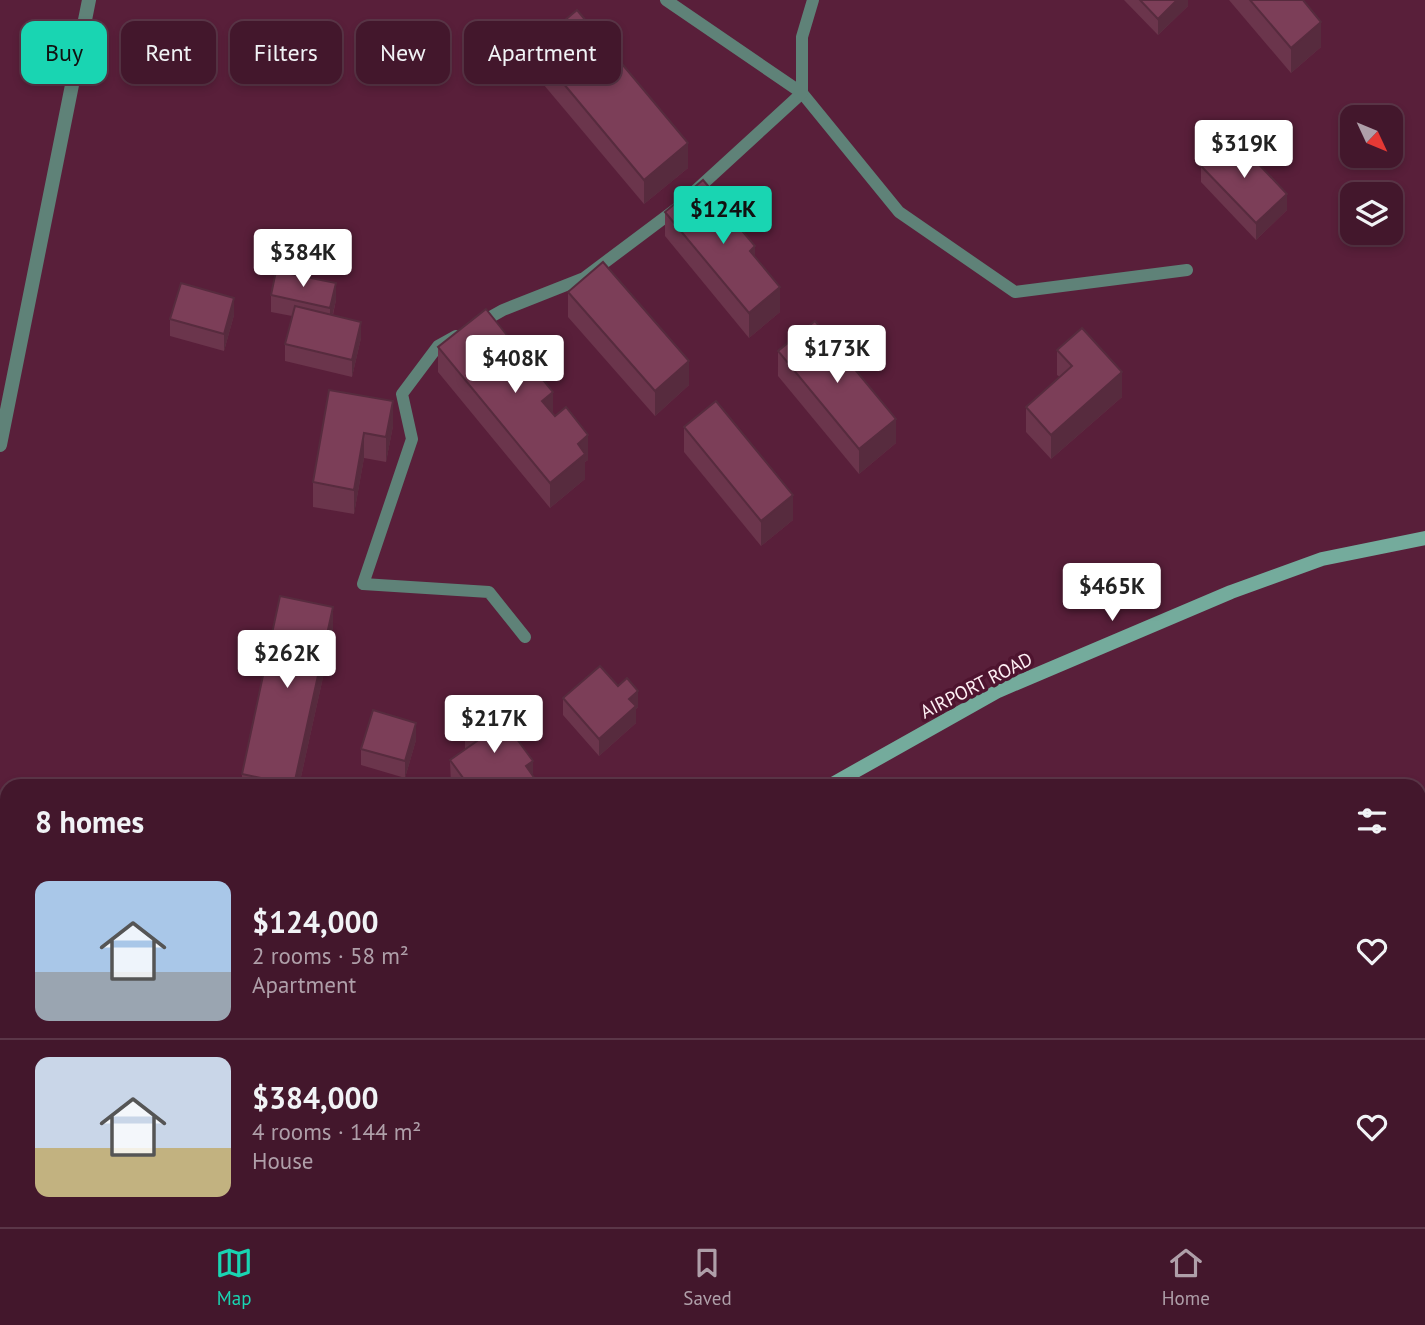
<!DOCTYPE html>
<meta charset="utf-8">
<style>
:root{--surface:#43172c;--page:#4a2034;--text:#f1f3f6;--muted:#af9fa9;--line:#5b3648;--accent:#19d5b2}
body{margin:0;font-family:"PT Sans",sans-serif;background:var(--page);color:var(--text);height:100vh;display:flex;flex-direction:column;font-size:26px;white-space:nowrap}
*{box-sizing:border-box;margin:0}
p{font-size:23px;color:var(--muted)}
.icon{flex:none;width:38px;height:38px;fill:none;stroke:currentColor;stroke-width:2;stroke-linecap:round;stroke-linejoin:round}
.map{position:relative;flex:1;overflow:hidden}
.details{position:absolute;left:0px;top:779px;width:1426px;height:450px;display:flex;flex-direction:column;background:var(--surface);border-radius:21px 21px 0 0;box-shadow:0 4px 10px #0003,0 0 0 2px var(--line)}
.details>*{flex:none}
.banner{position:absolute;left:21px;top:21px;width:700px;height:63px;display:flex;gap:14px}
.needle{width:46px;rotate:134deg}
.controls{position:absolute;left:1340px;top:105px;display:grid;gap:14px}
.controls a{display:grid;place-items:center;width:63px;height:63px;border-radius:14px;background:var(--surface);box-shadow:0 4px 10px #0003,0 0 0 2px var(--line);font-size:35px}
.price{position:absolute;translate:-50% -60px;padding:0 16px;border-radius:7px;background:#fff;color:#222;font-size:23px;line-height:46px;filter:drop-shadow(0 2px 4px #0008)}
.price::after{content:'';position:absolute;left:50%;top:42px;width:21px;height:16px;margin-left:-10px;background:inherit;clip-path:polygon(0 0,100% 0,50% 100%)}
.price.selected{background:var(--accent);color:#111}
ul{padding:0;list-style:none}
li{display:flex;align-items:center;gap:21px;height:175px;padding:0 35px}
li+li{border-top:2px solid var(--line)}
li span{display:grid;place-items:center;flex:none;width:196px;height:140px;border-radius:14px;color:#555}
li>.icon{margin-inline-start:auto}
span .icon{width:84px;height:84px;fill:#fffc;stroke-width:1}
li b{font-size:30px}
h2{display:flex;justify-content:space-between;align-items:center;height:84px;padding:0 35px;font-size:30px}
.chip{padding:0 24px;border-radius:14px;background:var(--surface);box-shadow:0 4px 10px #0003,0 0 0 2px var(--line);font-size:24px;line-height:63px}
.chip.selected{background:var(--accent);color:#111}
.tabs{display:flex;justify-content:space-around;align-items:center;height:98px;border-top:2px solid var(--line);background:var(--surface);font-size:19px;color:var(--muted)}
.tabs a{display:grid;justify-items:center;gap:4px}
.tabs .selected{color:var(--accent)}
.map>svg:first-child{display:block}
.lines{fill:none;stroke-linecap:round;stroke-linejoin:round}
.lane{stroke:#5f8278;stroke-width:12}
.street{stroke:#5f8278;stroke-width:14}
.secondary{stroke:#74ab9c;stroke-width:14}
.wall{fill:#6b354c}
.shaded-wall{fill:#572b3e}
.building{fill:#7c3e58;stroke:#572b3e;stroke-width:2}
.labels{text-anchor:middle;stroke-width:7;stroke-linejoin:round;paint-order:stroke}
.street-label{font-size:19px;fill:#feeff4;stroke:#4e142f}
</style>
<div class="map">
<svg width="1425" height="1227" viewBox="0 0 1425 1227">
<rect width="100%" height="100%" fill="#591f3a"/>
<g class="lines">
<g class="lane">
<polyline points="666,0 802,93 899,212 1015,292 1187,270"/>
<polyline points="694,192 802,93 802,37 813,0"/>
<polyline points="478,324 503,310 584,278 676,209"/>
<polyline points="456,336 438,346 402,394 412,439 363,584 489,592 525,637"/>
<polyline points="0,1026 7,1025"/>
</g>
<polyline class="street" points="0,445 89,0"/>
<g class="secondary">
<polyline points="829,786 998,691 1231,592 1322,559 1425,538"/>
<polyline points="67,1227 79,1222"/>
</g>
</g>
<g class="wall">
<polygon points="1124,0 1188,0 1188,6 1158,35"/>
<polygon points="1229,0 1303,0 1321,47 1291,73"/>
<polygon points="533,47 688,168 644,204 533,72"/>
<polygon points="1201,166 1287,210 1256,240 1201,182"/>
<polygon points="665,212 725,221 755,257 780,312 749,338 665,236"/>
<polygon points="568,292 689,385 655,416 568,317"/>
<polygon points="271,295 336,300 333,315 361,338 352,377 285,361 285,344 292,316 271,312"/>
<polygon points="234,315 224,351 170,336 170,319"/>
<polygon points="438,347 518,367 553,415 588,460 585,462 585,479 550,508 438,372"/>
<polygon points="1057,350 1122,397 1051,459 1026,432 1026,407 1060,377 1057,375"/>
<polygon points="778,351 896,443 859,474 778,376"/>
<polygon points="329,390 393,426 386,462 364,458 354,514 313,507 313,482"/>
<polygon points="684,427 793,520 761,546 684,452"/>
<polygon points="333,632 299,786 242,786 242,774"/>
<polygon points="563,698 638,707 636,709 636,723 599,756 563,715"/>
<polygon points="465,725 533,776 540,786 451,786 450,760 465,749"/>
<polygon points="416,740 405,778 361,765 361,749"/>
<polygon points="1419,1148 1425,1149 1425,1218 1419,1218"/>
</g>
<g class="shaded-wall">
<polygon points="1177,0 1188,0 1188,6 1158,35 1158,19"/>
<polygon points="1321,22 1321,47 1291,73 1291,48"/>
<polygon points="688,143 688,168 644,204 644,180"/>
<polygon points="1287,194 1287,210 1256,240 1256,223"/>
<polygon points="725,206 725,230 717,212"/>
<polygon points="755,246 755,271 750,251"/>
<polygon points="336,283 336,300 330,325 330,308"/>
<polygon points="780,287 780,312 749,338 749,313"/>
<polygon points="234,298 234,315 224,351 224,334"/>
<polygon points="361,322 361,338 352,377 352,360"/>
<polygon points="518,349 518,373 507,358"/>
<polygon points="689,361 689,385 655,416 655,391"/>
<polygon points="1122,372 1122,397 1051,459 1051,435"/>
<polygon points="553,392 553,417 542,401"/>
<polygon points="393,401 393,426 386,462 386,437"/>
<polygon points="896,419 896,443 859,474 859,449"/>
<polygon points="364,433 364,458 354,514 354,490"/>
<polygon points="588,435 588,460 585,462 585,479 550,508 550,483 578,444"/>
<polygon points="793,495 793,520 761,546 761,521"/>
<polygon points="333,607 333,632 299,786 294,786"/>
<polygon points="638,691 638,707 636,709 636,723 599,756 599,739 629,699"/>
<polygon points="416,723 416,740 405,778 405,761"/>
<polygon points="533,761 533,785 526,766"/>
</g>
<g class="building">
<polygon points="1140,0 1177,0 1158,19"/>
<polygon points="1250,0 1303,0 1321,22 1291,48"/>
<polygon points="577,10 688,143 644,180 533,47"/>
<polygon points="1232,136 1287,194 1256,223 1201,166"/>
<polygon points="703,180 725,206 717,212 727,223 732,219 755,246 750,251 780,287 749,313 665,212"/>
<polygon points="603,262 689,361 655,391 568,292"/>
<polygon points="276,271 336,283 330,308 271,295"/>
<polygon points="181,283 234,298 224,334 170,319"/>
<polygon points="295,306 361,322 352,360 285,344"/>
<polygon points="486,309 518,349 507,358 516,369 527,360 553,392 542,401 555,416 566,407 588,435 578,444 585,454 550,483 438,347"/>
<polygon points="815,321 896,419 859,449 778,351"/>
<polygon points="1082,328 1122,372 1051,435 1026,407 1072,366 1057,350"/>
<polygon points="329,390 393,401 386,437 364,433 354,490 313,482"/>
<polygon points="716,401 793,495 761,521 684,427"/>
<polygon points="280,596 333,607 294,785 242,774"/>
<polygon points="600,666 618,686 627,678 638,691 629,699 636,706 599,739 563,698"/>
<polygon points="492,705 533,761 526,766 540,786 469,786 450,760 477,741 465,725"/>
<polygon points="373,710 416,723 405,761 361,749"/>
<polygon points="1419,1148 1425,1149 1425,1193 1419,1193"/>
</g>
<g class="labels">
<g class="street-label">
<text transform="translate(976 685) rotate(-27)" y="7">AIRPORT ROAD</text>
</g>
</g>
</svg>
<div class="controls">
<a><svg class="needle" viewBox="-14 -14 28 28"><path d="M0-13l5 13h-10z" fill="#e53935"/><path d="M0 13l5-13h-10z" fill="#af9fa9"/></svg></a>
<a><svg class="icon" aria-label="layers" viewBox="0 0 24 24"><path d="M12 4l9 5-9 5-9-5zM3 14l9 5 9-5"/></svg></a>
</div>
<b class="price" style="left:1244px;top:180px">$319K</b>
<b class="price selected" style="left:723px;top:246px">$124K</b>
<b class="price" style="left:303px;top:289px">$384K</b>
<b class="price" style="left:837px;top:385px">$173K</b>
<b class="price" style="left:515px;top:395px">$408K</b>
<b class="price" style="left:1112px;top:623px">$465K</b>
<b class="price" style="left:287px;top:690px">$262K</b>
<b class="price" style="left:494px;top:755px">$217K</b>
<div class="banner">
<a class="chip selected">Buy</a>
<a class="chip">Rent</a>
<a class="chip">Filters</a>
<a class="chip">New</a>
<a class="chip">Apartment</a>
</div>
<section class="details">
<h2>8 homes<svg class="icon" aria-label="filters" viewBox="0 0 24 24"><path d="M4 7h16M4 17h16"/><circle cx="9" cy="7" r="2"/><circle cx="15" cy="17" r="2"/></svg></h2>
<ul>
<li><span style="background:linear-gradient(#a9c7e8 65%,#9aa5b1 0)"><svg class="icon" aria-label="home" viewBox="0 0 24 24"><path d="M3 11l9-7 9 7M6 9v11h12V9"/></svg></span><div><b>$124,000</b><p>2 rooms · 58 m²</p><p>Apartment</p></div><svg class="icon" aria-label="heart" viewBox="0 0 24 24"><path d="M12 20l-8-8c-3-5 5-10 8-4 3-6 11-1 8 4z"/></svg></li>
<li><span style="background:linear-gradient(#c9d6e8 65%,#c2b280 0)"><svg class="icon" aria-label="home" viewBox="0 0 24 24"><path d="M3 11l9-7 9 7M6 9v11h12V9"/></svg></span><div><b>$384,000</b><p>4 rooms · 144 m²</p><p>House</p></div><svg class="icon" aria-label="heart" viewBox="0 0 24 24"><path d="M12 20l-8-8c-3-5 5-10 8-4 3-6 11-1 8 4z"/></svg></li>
</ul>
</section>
</div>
<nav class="tabs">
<a class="selected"><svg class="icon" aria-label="map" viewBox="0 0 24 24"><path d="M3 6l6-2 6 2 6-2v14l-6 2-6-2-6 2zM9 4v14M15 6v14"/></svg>Map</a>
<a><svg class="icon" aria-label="saved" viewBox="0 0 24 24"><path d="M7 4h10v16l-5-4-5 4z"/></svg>Saved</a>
<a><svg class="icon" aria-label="home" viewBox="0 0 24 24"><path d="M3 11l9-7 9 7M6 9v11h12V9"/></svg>Home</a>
</nav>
